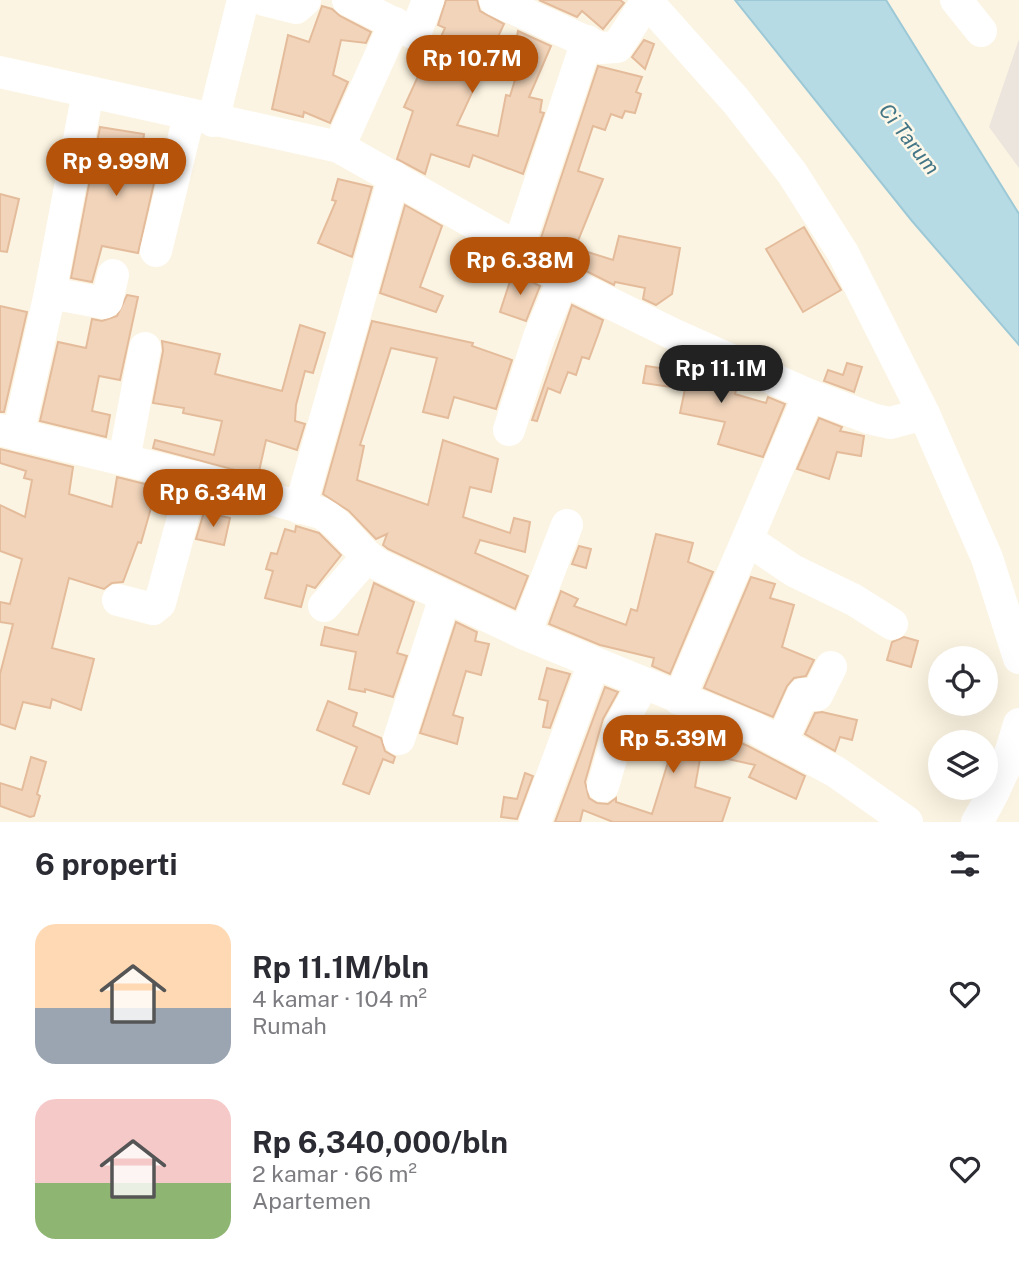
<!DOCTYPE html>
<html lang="id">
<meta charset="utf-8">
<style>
:root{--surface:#fff;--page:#f2f2f3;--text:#2b2b33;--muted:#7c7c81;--accent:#b45309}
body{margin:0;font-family:"Public Sans",sans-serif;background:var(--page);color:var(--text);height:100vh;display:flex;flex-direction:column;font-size:26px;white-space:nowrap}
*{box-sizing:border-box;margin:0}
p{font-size:23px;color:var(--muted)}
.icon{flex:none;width:38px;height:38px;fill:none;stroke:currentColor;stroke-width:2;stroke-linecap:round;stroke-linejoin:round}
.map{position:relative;height:822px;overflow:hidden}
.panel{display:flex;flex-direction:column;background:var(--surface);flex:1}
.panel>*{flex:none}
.fabs{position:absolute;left:928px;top:646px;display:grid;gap:14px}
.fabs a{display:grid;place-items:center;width:70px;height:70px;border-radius:50%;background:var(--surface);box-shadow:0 7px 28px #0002;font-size:35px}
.price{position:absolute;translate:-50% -60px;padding:0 16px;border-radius:24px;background:var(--accent);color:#fff;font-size:23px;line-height:46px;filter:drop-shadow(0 2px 4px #0008)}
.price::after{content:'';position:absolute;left:50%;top:42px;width:21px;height:16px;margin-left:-10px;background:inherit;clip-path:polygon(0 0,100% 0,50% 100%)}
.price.current{background:#222;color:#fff}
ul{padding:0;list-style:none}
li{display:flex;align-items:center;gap:21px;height:175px;padding:0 35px}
li span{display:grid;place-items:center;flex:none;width:196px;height:140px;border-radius:21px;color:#555}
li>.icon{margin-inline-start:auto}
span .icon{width:84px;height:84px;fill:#fffc;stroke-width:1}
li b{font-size:30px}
h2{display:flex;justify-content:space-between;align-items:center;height:84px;padding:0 35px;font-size:30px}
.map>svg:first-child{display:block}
.industrial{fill:#ebe5dd}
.water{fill:#b7dbe5;stroke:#9dc9d7;stroke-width:2}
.building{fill:#f1d4ba;stroke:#e4bc9b;stroke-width:2}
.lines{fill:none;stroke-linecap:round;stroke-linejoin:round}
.minor{stroke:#fff;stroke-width:32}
.labels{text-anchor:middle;stroke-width:5;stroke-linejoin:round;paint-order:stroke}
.water-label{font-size:21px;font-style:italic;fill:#437687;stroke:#fff8e8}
</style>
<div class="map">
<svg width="1019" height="822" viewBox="0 0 1019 822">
<rect width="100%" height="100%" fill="#fcf4e2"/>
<polygon class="industrial" points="1019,39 1019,168 989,127"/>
<polygon class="water" points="735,0 886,0 1019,214 1019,345 912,221"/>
<g class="building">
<polygon points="446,0 477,0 480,11 504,24 457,125 498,136 506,95 510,96 519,67 512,63 518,31 551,46 529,97 542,100 540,112 544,113 523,174 473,155 469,167 431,154 425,174 397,159 413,111 404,107 424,63 428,65 445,28 438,25"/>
<polygon points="539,0 620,0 624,3 603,29 582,11 577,17"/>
<polygon points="322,6 332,9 340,16 371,32 366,43 341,40 333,75 348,82 330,123 304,112 303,117 272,109 288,35 309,42"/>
<polygon points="644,40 654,44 645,69 632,57"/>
<polygon points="598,66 642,77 636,92 641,94 635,113 625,111 622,118 611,114 605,130 593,126 578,171 603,179 575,248 613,260 619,236 680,248 672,294 656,305 643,299 645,288 615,282 614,285 572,264 540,241"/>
<polygon points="100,127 144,134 143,143 162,148 138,253 102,246 92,282 71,278"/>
<polygon points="338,179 372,187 352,257 318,243 336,201 332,200"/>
<polygon points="0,194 19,199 7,252 0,251"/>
<polygon points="405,205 442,226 420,287 443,296 436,312 380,293"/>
<polygon points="804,227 841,290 803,312 766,249"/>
<polygon points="513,272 540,286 526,321 500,312"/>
<polygon points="127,295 138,297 120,380 99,376 92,411 110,415 106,437 40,421 58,342 86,348 92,319 102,321 117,316"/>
<polygon points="572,305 603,320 599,332 589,359 582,357 576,375 568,372 560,393 548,388 537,421 532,420"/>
<polygon points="0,306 27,312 4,412 0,412"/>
<polygon points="372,321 473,343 472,346 512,360 496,409 454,397 448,418 423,412 437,358 391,348 360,445 364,446 357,480 428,505 443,440 498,459 491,492 470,487 463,517 510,533 514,518 530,522 525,552 480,540 475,553 528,576 515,609 388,549 383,545 387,534 376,539 349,511 323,494"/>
<polygon points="300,325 325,333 313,373 305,371 296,405 295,421 305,424 297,450 266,440 258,476 153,448 155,440 214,455 222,421 183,413 184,408 153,403 163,351 162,341 220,354 215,374 282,391"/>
<polygon points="678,356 738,383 735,394 766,403 768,397 785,404 763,457 718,444 725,422 680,413 685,389 643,383 646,366 673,370"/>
<polygon points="847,363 862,367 854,392 824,381 828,370 843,375"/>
<polygon points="819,418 842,427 840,431 864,436 861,456 837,452 829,479 797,469"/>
<polygon points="0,449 73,467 69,494 112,507 117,477 157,487 141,543 138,542 123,582 112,583 104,589 69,578 52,648 94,659 81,710 52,699 50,708 23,702 15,729 0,724 0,674 13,624 0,622 0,602 10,604 22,559 0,551 0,505 25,517 32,480 24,478 26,471 0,463"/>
<polygon points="204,512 230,518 224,545 196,539"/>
<polygon points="296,526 319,533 341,555 315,588 307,585 301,607 265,598 273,571 266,569 271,553 277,554 285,529 295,532"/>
<polygon points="656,534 693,543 688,562 713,572 670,674 652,666 654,658 600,645 549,624 561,591 578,599 574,606 626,625 631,609 637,611"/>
<polygon points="579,546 591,549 586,568 572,564"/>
<polygon points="751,577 775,584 770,598 794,605 782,647 814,660 806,676 794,678 787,686 773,717 704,688"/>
<polygon points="374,583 414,602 397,653 407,656 393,697 365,689 365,692 349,689 356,652 321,645 325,627 358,635"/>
<polygon points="456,622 477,632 475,641 489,644 481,675 466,671 453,715 463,718 457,744 420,733"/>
<polygon points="904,637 918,641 911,667 887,660 892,642"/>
<polygon points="547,668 570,674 550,728 543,727 548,701 539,699"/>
<polygon points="605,687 618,692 603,719 585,782 589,798 597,803 608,804 616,798 616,802 652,814 669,759 633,749 640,728 667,735 669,723 699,730 701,726 748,746 805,776 796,799 749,777 755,765 701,753 695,787 730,798 722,822 613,822 583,810 580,822 555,822"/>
<polygon points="328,701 357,713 353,726 381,738 385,751 395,757 393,763 383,759 369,794 343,784 357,747 317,730"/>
<polygon points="822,712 857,720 852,740 840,737 835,751 805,734 815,713"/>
<polygon points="31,757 46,762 37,794 40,796 34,816 30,817 0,806 0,783 22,790"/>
<polygon points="525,773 533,776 517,819 501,817 504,797 517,799"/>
</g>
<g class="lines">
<g class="minor">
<polyline points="264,0 296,8 305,0"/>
<polyline points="348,0 415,34 428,0"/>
<polyline points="495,0 600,48 617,47 647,1"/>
<polyline points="646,0 736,101 792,173 843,253 924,414 987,558 1019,658"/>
<polyline points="956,0 981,31"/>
<polyline points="0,72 339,147 518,248 563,280 673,334 809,395 872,419 890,423 924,414"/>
<polyline points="213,121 243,0"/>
<polyline points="339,147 395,23"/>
<polyline points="518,248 587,41"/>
<polyline points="156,251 189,116"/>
<polyline points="50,293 104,303 107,301 113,275"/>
<path d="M0,430L194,477L321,513C345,526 356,551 379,565L525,634L756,729L836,772L907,822"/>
<polyline points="509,430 539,337 563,280"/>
<polyline points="18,435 50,293 88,92"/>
<polyline points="124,460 145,348"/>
<polyline points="300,508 394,177"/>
<polyline points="748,540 794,571 854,600 892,624"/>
<polyline points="118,600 153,609 160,603 194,477"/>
<polyline points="324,606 367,557"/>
<polyline points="525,634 567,525"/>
<polyline points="679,699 809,395"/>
<polyline points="399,739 445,597"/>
<polyline points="781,743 803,694 817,695 831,667"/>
<polyline points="603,786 621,724 643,684"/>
<polyline points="535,822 594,663"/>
<path d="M977,822C996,791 1010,759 1019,724"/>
</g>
</g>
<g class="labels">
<g class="water-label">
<text transform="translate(909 139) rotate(52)" y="7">Ci Tarum</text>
</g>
</g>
</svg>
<div class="fabs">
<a><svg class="icon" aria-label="locate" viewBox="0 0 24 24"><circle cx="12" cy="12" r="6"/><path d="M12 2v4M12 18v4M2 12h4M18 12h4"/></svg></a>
<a><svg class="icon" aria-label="layers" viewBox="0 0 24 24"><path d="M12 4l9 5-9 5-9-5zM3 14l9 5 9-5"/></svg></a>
</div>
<b class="price" style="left:472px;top:95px">Rp 10.7M</b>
<b class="price" style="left:116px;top:198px">Rp 9.99M</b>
<b class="price" style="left:520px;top:297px">Rp 6.38M</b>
<b class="price current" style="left:721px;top:405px">Rp 11.1M</b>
<b class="price" style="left:213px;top:529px">Rp 6.34M</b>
<b class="price" style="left:673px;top:775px">Rp 5.39M</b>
</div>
<section class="panel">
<h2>6 properti<svg class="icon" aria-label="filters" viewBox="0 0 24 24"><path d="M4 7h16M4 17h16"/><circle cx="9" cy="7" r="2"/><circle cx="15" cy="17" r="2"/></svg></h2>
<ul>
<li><span style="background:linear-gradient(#ffd9b3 60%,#9aa5b1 0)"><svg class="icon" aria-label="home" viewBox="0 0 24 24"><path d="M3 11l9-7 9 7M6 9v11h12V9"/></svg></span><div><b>Rp 11.1M/bln</b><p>4 kamar · 104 m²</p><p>Rumah</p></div><svg class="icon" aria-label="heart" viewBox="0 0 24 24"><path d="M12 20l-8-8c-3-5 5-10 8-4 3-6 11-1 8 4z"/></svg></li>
<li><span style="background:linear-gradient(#f6c9c9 60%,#8fb573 0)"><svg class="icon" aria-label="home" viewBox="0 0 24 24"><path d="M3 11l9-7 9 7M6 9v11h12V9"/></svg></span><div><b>Rp 6,340,000/bln</b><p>2 kamar · 66 m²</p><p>Apartemen</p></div><svg class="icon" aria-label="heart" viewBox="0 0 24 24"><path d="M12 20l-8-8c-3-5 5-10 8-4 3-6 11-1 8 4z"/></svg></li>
</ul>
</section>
